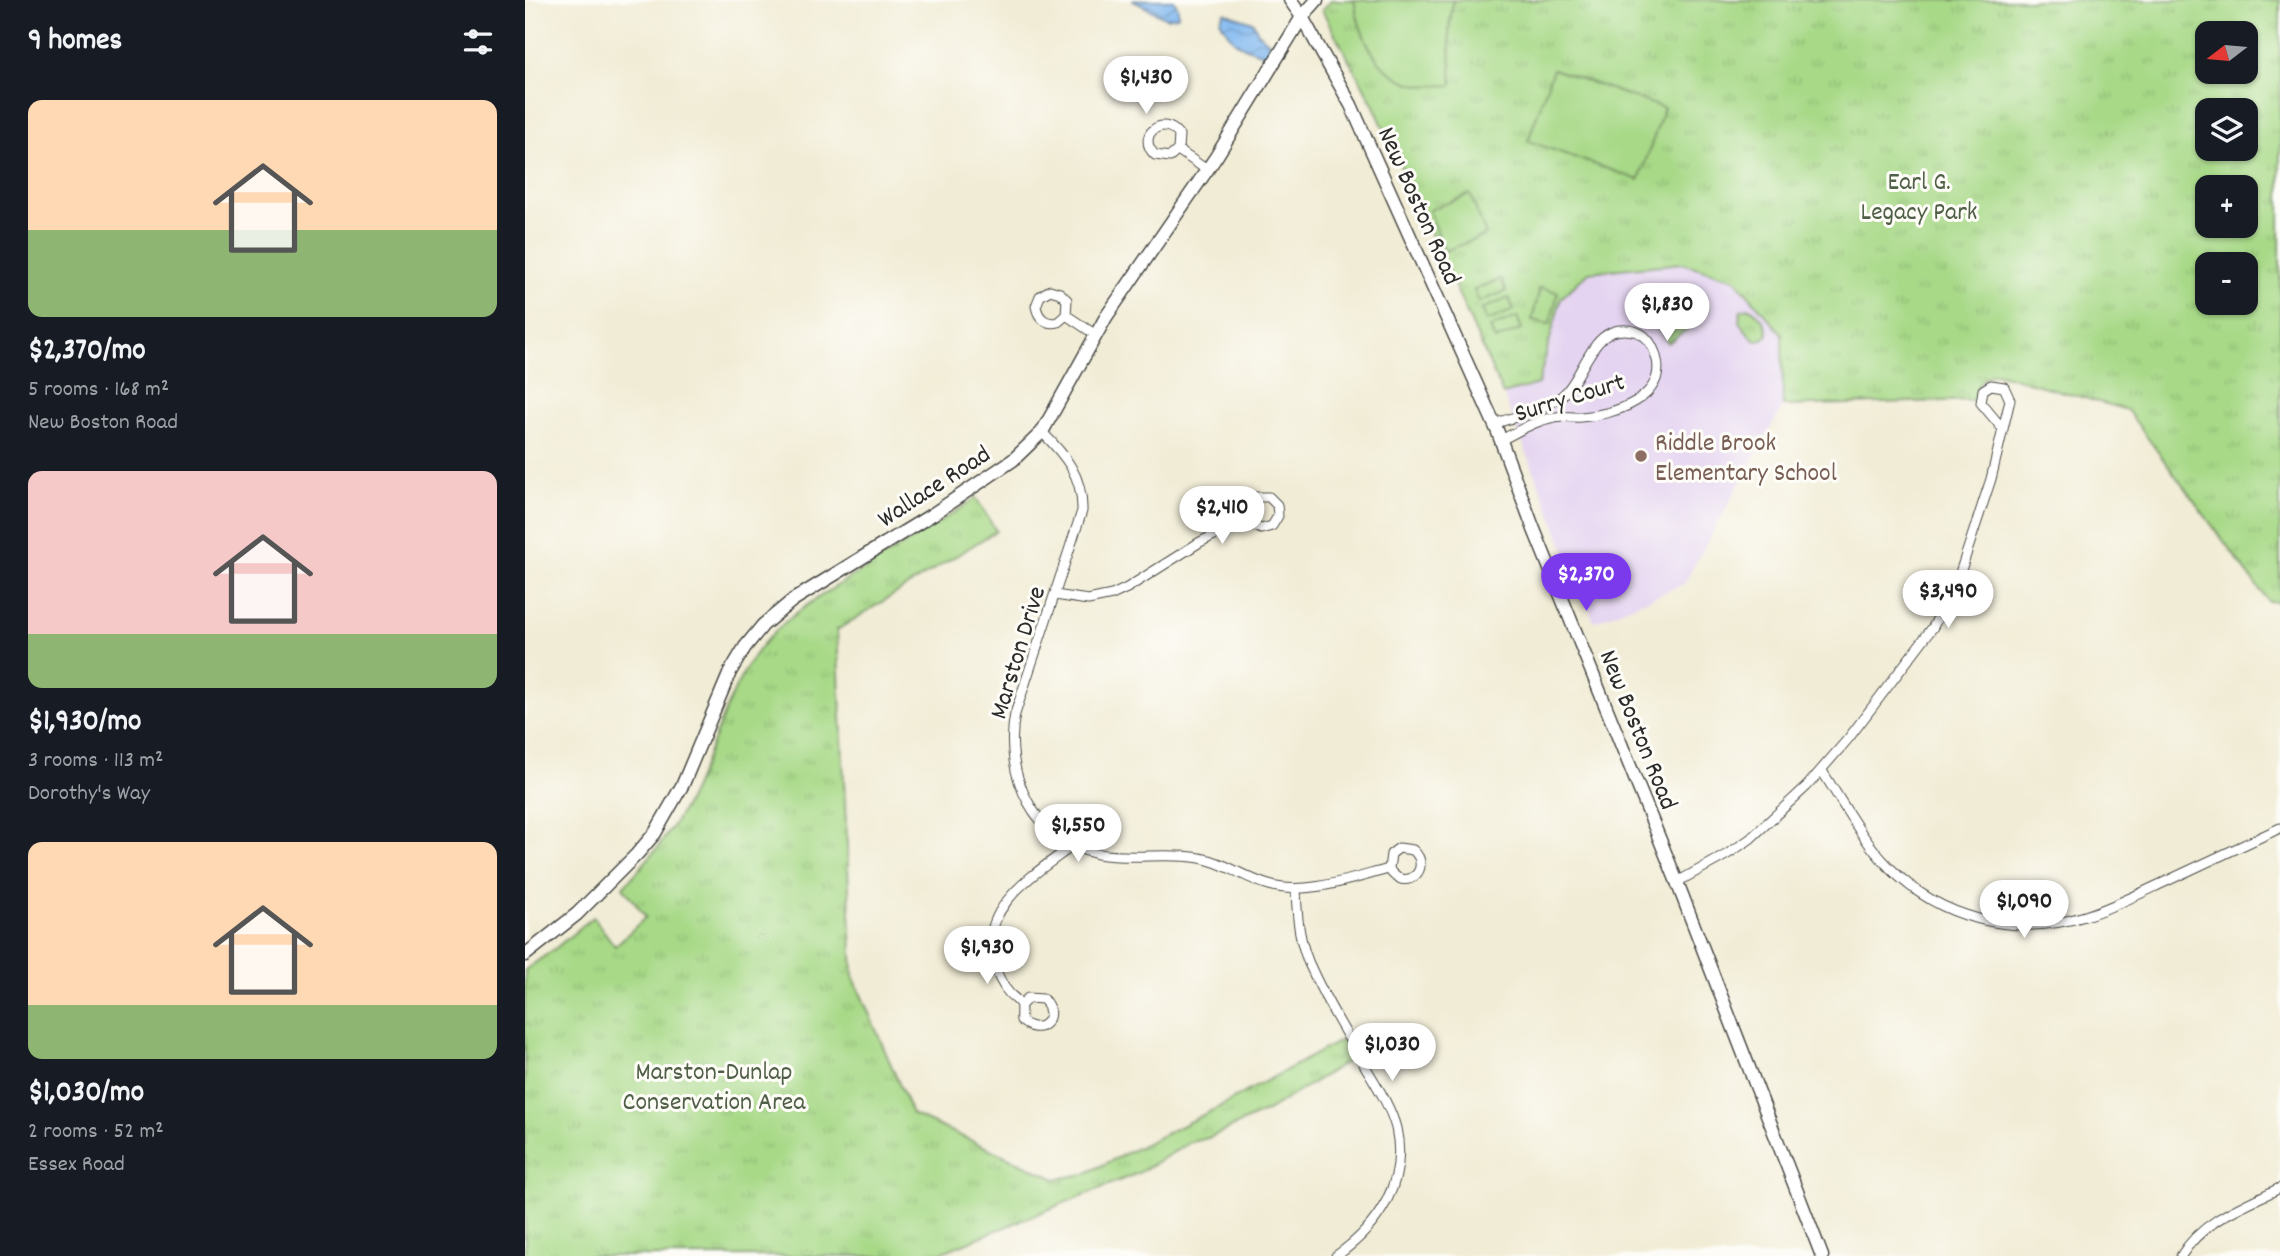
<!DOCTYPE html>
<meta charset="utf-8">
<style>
:root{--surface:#171b24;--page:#242831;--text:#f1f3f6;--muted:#9ea1a6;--accent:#7c3aed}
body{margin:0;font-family:Dekko,sans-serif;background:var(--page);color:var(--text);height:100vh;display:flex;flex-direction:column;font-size:26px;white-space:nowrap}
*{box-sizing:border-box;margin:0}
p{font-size:23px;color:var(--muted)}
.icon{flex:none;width:38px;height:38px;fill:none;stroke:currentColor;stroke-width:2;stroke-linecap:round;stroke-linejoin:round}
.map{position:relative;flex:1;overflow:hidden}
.details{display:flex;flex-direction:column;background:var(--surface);width:525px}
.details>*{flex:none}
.needle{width:46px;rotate:254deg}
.fabs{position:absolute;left:1670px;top:21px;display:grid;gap:14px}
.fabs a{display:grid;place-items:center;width:63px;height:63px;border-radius:14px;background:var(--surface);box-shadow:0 2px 5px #0004;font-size:35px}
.price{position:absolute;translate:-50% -60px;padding:0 16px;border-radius:24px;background:#fff;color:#222;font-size:23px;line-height:46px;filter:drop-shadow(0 2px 4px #0008)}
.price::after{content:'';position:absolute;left:50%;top:42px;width:21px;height:16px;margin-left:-10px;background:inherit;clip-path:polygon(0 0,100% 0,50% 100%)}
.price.selected{background:var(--accent);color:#fff}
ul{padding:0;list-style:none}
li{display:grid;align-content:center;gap:14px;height:371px;padding:0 28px}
li span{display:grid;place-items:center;height:217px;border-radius:14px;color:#555}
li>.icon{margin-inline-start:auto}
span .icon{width:126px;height:126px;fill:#fffc;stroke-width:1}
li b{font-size:30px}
h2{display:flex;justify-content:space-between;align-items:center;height:84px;padding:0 28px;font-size:30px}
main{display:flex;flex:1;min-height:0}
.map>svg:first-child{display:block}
.built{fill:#e4d3f1}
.park{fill:url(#park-tufts);stroke:#698259;stroke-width:2;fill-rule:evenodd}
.pitch{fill:#a7d987;stroke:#698259;stroke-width:2}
.water{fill:url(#water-waves);stroke:#56728e;stroke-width:2}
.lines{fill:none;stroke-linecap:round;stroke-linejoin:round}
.minor-casing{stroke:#494844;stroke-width:11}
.tertiary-casing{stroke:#494844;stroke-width:15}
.minor{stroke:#fff;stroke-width:9}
.tertiary{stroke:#fff;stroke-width:12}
.education-dot{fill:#8d6e63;stroke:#fdfcf7;stroke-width:2.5}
.labels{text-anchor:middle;stroke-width:6;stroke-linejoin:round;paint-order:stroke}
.park-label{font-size:26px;fill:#505f47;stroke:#fdfcf7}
.street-label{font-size:26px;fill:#2b2b2b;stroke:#fdfcf7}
.education-label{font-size:26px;fill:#785e54;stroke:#fdfcf7;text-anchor:start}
</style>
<main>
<section class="details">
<h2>9 homes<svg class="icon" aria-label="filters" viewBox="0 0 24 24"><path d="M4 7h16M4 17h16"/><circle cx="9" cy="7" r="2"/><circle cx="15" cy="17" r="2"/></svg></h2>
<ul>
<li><span style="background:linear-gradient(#ffd9b3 60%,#8fb573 0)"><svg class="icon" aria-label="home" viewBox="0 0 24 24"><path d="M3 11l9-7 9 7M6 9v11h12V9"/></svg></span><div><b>$2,370/mo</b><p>5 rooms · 168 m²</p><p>New Boston Road</p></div></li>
<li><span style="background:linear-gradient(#f6c9c9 75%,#8fb573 0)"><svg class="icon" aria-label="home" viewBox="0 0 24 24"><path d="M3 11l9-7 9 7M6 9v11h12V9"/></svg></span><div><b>$1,930/mo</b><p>3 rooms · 113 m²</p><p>Dorothy's Way</p></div></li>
<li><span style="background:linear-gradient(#ffd9b3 75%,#8fb573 0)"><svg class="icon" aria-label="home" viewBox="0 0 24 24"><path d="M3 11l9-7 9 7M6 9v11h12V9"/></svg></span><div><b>$1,030/mo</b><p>2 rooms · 52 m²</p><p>Essex Road</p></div></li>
</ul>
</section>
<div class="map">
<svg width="1755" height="1256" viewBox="0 0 1755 1256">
<defs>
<pattern id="park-tufts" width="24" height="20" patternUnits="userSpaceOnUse" patternTransform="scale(1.75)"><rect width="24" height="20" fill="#a7d987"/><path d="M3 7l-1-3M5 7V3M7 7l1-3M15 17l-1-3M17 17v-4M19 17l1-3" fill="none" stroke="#90ba75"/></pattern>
<pattern id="water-waves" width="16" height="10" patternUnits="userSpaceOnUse" patternTransform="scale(1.75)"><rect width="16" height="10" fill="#80b8f0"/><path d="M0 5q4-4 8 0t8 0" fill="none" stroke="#6996c3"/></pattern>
</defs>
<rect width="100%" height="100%" fill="#fdfcf7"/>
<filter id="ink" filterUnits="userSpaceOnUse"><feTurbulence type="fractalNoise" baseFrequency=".0143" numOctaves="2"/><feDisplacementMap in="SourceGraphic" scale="14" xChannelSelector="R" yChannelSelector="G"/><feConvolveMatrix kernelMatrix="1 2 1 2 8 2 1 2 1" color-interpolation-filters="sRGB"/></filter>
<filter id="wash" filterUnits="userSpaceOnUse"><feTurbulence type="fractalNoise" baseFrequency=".00686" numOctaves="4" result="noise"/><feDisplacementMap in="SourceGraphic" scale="28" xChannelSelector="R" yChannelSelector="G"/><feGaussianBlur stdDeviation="1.57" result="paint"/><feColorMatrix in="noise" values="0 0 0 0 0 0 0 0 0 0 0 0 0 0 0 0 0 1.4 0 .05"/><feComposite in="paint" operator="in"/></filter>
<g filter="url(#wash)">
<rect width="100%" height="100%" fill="#f1ecd5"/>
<polygon class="built" points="1157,263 1210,279 1258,334 1258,406 1159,584 1069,622 978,394 1013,384 1036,298 1064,272"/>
<g class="park">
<path d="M806,0H1755V602L1743,601L1602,410L1471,373C1457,376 1450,386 1450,400L1258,406L1257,334L1210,279L1157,263L1064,272L1036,298L1013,384L978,394L849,106L797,10ZM1682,33H1720V72H1682ZM1682,110H1720V149H1682ZM1682,187H1720V226H1682ZM1682,264H1720V303H1682Z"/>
<path d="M1224,308C1234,312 1242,324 1243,335L1234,341L1229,340L1214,322L1216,310Z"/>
<path d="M451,498L471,531L312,630L328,976L387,1114L531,1179L560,1174L692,1108L818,1039L829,1057L742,1111L683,1138L666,1142L613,1173L408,1256H0V970L31,948L68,917L90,946L121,917L98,887C123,861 145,834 162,802C187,754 199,698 231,653C259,615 304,591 344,566C380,544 416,522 451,498Z"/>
</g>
<g class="pitch">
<path d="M829,0H928L924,30L927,85C915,85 901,87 889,84C851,74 834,34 829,0Z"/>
<polygon points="1028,69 1139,108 1114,180 1003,141"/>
<polygon points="945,194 961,235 920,251 904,210"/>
<polygon points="976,279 981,291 954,302 949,290"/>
<polygon points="1015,288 1033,292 1025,324 1007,320"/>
<polygon points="984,298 989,310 962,321 957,309"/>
<polygon points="1161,305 1173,321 1143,343 1132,327"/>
<polygon points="992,317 997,329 970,340 965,328"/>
</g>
<g class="water">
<polygon points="607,0 649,0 653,8 653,16 641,18"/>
<path d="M699,12L728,22L733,33L747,45L740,54C716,48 707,43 695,20Z"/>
</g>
</g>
<g filter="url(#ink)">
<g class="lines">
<g class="minor-casing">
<g id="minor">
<path d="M653,150L645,157L630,155C610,136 638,113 654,135L653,150L682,170"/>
<path d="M541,315L542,300L535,293L525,290L515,296L511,306C513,318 521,325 533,322L541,315L571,335"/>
<path d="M969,424C991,416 1020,410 1038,395C1061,375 1067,318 1112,332C1123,336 1128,346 1131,356C1144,398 1088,415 1056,417C1047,418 1038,415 1030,417C1011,420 992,432 976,440"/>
<path d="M517,432C540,455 558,476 557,511L490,714C478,774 509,842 573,854C607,860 641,852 675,858C700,862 719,878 744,885C779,896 829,878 864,869C879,894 909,869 888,850L874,848L866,854L864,869"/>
<polyline points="530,595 563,600 587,595 602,588 675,542 722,519 725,524 736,529 747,526 753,516 752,505 744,497 730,497 721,509 722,519"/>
<path d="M1297,771C1318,803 1337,840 1364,867C1415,919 1490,938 1560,916C1589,907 1616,893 1644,880C1681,863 1718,845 1755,828"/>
<polyline points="1152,882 1201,855 1225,839 1282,786 1323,739 1408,627 1434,576 1466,479 1485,400 1479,387 1466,385 1458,390 1456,403 1478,429"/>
<path d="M771,889C772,918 774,945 788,972C803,1005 822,1035 840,1066C852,1086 865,1106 871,1128C883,1182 853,1227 811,1256"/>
<path d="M496,1005L503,998L518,999C536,1017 514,1039 496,1020C495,1015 497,1008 495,1004C493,1000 486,996 484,993C477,985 472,974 469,964C451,908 510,874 547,846"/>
<path d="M1656,1256C1678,1220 1718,1206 1755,1188"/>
</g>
</g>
<g class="tertiary-casing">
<g id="tertiary">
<polyline points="765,0 777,17 826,105 972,430 1008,527 1152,882 1297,1256"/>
<polyline points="0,955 52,914 112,854 130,833 158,784 205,672 220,647 238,625 268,600 408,514 488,460 517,432 581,317 691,157 777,17 792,0"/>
</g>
</g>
<use href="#minor" class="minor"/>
<use href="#tertiary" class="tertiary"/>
</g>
</g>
<circle class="education-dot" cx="1116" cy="456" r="7"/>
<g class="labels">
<g class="park-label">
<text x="1394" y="189">Earl G.<tspan x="1394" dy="30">Legacy Park</tspan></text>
<text x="189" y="1079">Marston-Dunlap<tspan x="189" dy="30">Conservation Area</tspan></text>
</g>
<g class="street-label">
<text transform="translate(896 205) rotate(66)" y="9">New Boston Road</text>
<text transform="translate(1044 396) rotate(-17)" y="9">Surry Court</text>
<text transform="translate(408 485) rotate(-33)" y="9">Wallace Road</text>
<text transform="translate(491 652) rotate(-73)" y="9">Marston Drive</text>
<text transform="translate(1115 729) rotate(68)" y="9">New Boston Road</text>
</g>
<g class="education-label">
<text x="1130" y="450">Riddle Brook<tspan x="1130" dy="30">Elementary School</tspan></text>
</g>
</g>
</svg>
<div class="fabs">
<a><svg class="needle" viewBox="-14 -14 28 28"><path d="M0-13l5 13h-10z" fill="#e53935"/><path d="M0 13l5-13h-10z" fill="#9ea1a6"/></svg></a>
<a><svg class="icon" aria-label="layers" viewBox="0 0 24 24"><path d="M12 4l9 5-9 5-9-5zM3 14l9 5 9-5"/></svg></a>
<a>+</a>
<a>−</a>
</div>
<b class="price" style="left:621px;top:116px">$1,430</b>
<b class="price" style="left:1142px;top:343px">$1,830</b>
<b class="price" style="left:697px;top:546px">$2,410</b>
<b class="price selected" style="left:1061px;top:613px">$2,370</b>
<b class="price" style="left:1423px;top:630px">$3,490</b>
<b class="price" style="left:553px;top:864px">$1,550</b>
<b class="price" style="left:1499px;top:940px">$1,090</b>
<b class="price" style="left:462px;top:986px">$1,930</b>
<b class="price" style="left:867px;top:1083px">$1,030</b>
</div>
</main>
